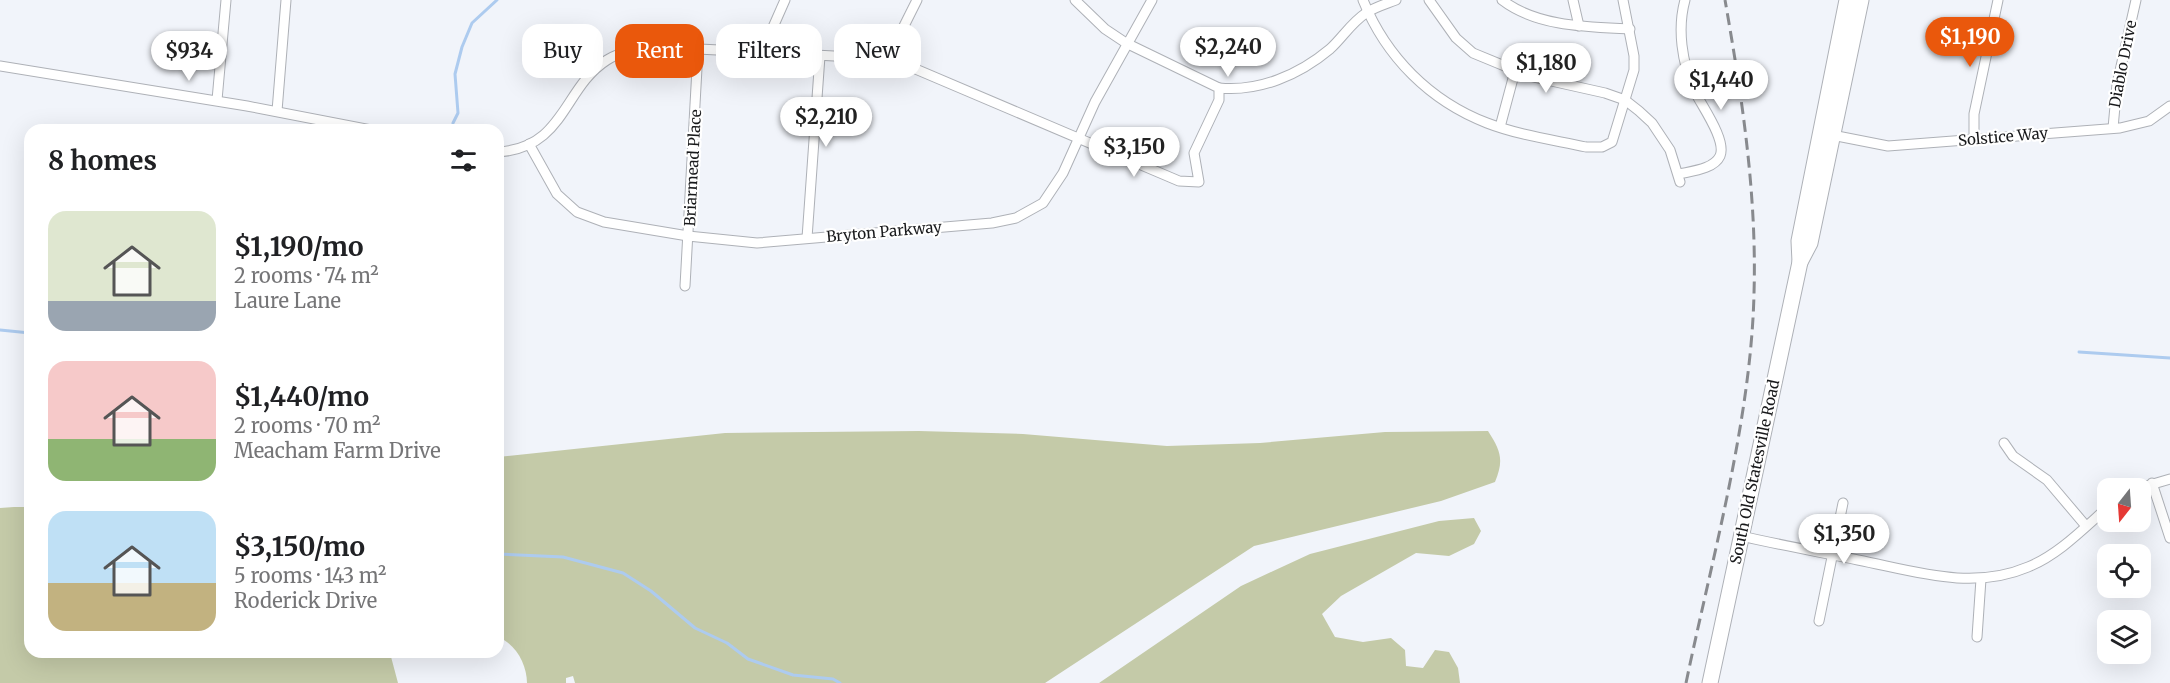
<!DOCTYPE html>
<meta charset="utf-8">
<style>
:root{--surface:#fff;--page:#f6f6f6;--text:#202124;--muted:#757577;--accent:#ea580c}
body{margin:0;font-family:Merriweather,serif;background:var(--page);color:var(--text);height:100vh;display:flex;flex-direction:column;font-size:22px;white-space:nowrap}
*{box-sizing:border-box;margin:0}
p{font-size:20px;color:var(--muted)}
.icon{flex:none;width:33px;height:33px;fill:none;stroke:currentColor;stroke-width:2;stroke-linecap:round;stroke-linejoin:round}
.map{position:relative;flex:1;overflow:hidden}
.details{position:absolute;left:24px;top:124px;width:480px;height:534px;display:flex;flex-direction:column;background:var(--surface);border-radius:18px;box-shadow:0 6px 24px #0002}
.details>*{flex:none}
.banner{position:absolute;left:522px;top:24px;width:570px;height:54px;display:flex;gap:12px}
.needle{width:39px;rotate:197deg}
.controls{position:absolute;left:2097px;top:478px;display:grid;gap:12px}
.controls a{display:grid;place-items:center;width:54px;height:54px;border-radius:12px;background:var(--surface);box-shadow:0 6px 24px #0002;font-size:30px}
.price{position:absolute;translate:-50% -51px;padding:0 14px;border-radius:21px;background:#fff;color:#222;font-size:20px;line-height:39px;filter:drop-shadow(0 2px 3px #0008)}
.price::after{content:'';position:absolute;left:50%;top:36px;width:18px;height:14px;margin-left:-9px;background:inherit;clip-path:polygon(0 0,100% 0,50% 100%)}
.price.selected{background:var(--accent);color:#fff}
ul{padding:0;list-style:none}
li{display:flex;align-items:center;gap:18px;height:150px;padding:0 24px}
li span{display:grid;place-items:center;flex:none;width:168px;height:120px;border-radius:18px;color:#555}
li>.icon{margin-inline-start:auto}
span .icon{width:72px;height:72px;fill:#fffc;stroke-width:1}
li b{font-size:26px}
h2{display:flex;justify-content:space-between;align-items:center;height:72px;padding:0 24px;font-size:26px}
.tag{padding:0 21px;border-radius:18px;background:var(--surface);box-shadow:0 6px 24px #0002;font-size:21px;line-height:54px}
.tag.selected{background:var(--accent);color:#fff}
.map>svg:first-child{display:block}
.green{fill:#c4caa8}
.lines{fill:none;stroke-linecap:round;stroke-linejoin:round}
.stream{stroke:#adcbef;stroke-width:3}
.street-casing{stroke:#aeb1b7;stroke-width:11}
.primary-casing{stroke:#aeb1b7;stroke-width:17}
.street{stroke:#fff;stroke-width:9}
.primary{stroke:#fff;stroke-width:15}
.rail{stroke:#888a8e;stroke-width:3;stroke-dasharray:12 6;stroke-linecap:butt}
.labels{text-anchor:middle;stroke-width:4.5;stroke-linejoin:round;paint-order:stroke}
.street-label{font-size:15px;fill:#18191b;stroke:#fff}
</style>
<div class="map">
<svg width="2170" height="683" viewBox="0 0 2170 683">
<rect width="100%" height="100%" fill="#f1f4fa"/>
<g class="green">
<path d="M919,431L1023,434L1167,446L1260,443L1385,432L1488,431C1501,451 1504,460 1495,482L1441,501L1254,546L1045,683H575L573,676L566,678V683H527C527,665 516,644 498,637V457L725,433Z"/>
<polygon points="14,507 30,507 30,652 390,653 398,683 0,683 0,508"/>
<polygon points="1474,518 1481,531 1474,544 1449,556 1416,553 1341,596 1322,614 1335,637 1363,642 1391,638 1405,650 1406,666 1423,668 1435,650 1449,652 1458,668 1460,683 1099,683 1241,586 1310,554 1439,521"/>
</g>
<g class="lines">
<g class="stream">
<polyline points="453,123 458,113 455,74 462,47 472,23 497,0"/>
<polyline points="0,330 30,333"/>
<polyline points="2079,352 2170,358"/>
<polyline points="498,554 563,557 623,573 651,591 695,628 727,643 748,659 793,675 833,679 840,683"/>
</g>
<g class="street-casing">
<g id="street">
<path d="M1363,0C1386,57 1430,101 1487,123C1518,135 1554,140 1586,147H1602L1612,142L1634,70V56L1623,0"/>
<polyline points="1429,0 1456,38 1473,53 1529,76 1605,93 1625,100 1639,111 1652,123 1670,150 1680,182"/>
<path d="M1502,0C1537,27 1589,27 1630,29"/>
<polyline points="1573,0 1579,26"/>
<polyline points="768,54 770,34 785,0"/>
<polyline points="892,59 899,36 917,0"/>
<polyline points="0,66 247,106 371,130"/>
<path d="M1219,88C1259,92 1299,75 1330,49C1343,37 1351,23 1366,13C1375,7 1386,4 1396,0"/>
<polyline points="217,100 226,0"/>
<polyline points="277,111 286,0"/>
<polyline points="1500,127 1515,71"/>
<polyline points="2113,128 2117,84 2136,0"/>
<polyline points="1832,135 1888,146 2120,128 2149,121 2170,106"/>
<polyline points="1974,139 1974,114 1998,0"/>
<polyline points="529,144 557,194 577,212 604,222 688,236 757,243 992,223 1016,218 1043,203 1063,173 1095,102 1152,0"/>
<path d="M498,152C565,148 563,88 607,60C623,50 642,48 660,47L892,59L1179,181L1199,182L1194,153L1219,100V88L1126,43L1105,29L1075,0"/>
<path d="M1679,174C1692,171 1714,169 1720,156C1727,140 1701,105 1694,90C1682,62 1677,29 1685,0"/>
<polyline points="807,238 820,56"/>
<polyline points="685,286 698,50"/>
<polyline points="2004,443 2013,456 2047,480 2086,526"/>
<polyline points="2152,483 2170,538"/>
<polyline points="2136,489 2170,479"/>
<path d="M1741,536C1780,545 1819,552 1858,560C1914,571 1972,591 2028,567C2058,555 2083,529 2108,507"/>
<polyline points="1819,621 1843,503"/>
<polyline points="1977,637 1981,579"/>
</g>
</g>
<g class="primary-casing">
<g id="primary">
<polyline points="1800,262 1810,243 1861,0"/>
<polyline points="1710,683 1800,262 1799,241 1847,0"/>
</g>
</g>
<use href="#street" class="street"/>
<use href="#primary" class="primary"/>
<path class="rail" d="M1686,683C1712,558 1751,420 1754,294C1757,195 1742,97 1725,0"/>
</g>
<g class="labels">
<g class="street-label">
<text transform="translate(2123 64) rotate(-79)" y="5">Diablo Drive</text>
<text transform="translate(2003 137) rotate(-5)" y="5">Solstice Way</text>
<text transform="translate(693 168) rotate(-87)" y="5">Briarmead Place</text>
<text transform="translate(884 232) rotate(-5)" y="5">Bryton Parkway</text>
<text transform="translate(1755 472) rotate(-78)" y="5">South Old Statesville Road</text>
</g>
</g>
</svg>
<div class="controls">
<a><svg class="needle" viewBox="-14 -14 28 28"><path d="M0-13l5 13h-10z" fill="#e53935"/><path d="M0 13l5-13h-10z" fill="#757577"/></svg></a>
<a><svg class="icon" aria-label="locate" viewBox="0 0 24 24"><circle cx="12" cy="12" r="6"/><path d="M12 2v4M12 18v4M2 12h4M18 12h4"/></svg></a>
<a><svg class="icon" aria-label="layers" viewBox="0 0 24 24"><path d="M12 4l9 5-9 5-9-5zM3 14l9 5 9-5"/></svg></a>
</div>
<b class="price selected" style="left:1970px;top:68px">$1,190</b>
<b class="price" style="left:1228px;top:78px">$2,240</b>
<b class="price" style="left:189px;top:82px">$934</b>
<b class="price" style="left:1546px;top:94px">$1,180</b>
<b class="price" style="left:1721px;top:111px">$1,440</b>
<b class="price" style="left:826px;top:148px">$2,210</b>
<b class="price" style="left:1134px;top:178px">$3,150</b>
<b class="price" style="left:1844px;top:565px">$1,350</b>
<div class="banner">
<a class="tag">Buy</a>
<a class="tag selected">Rent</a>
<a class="tag">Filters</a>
<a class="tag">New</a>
</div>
<section class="details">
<h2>8 homes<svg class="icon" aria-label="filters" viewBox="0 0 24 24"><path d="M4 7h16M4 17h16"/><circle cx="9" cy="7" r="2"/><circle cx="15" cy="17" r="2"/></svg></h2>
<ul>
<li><span style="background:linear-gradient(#dfe7d0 75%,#9aa5b1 0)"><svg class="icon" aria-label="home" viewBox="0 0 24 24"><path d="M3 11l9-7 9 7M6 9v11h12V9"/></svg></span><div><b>$1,190/mo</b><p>2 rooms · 74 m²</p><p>Laure Lane</p></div></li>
<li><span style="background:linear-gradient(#f6c9c9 65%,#8fb573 0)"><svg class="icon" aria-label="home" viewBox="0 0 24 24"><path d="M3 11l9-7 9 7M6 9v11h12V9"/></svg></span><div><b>$1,440/mo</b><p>2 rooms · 70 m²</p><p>Meacham Farm Drive</p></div></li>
<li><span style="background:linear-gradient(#bfe0f5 60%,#c2b280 0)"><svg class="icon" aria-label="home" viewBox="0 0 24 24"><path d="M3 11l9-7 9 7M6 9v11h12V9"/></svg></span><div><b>$3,150/mo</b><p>5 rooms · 143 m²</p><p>Roderick Drive</p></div></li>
</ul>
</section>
</div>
